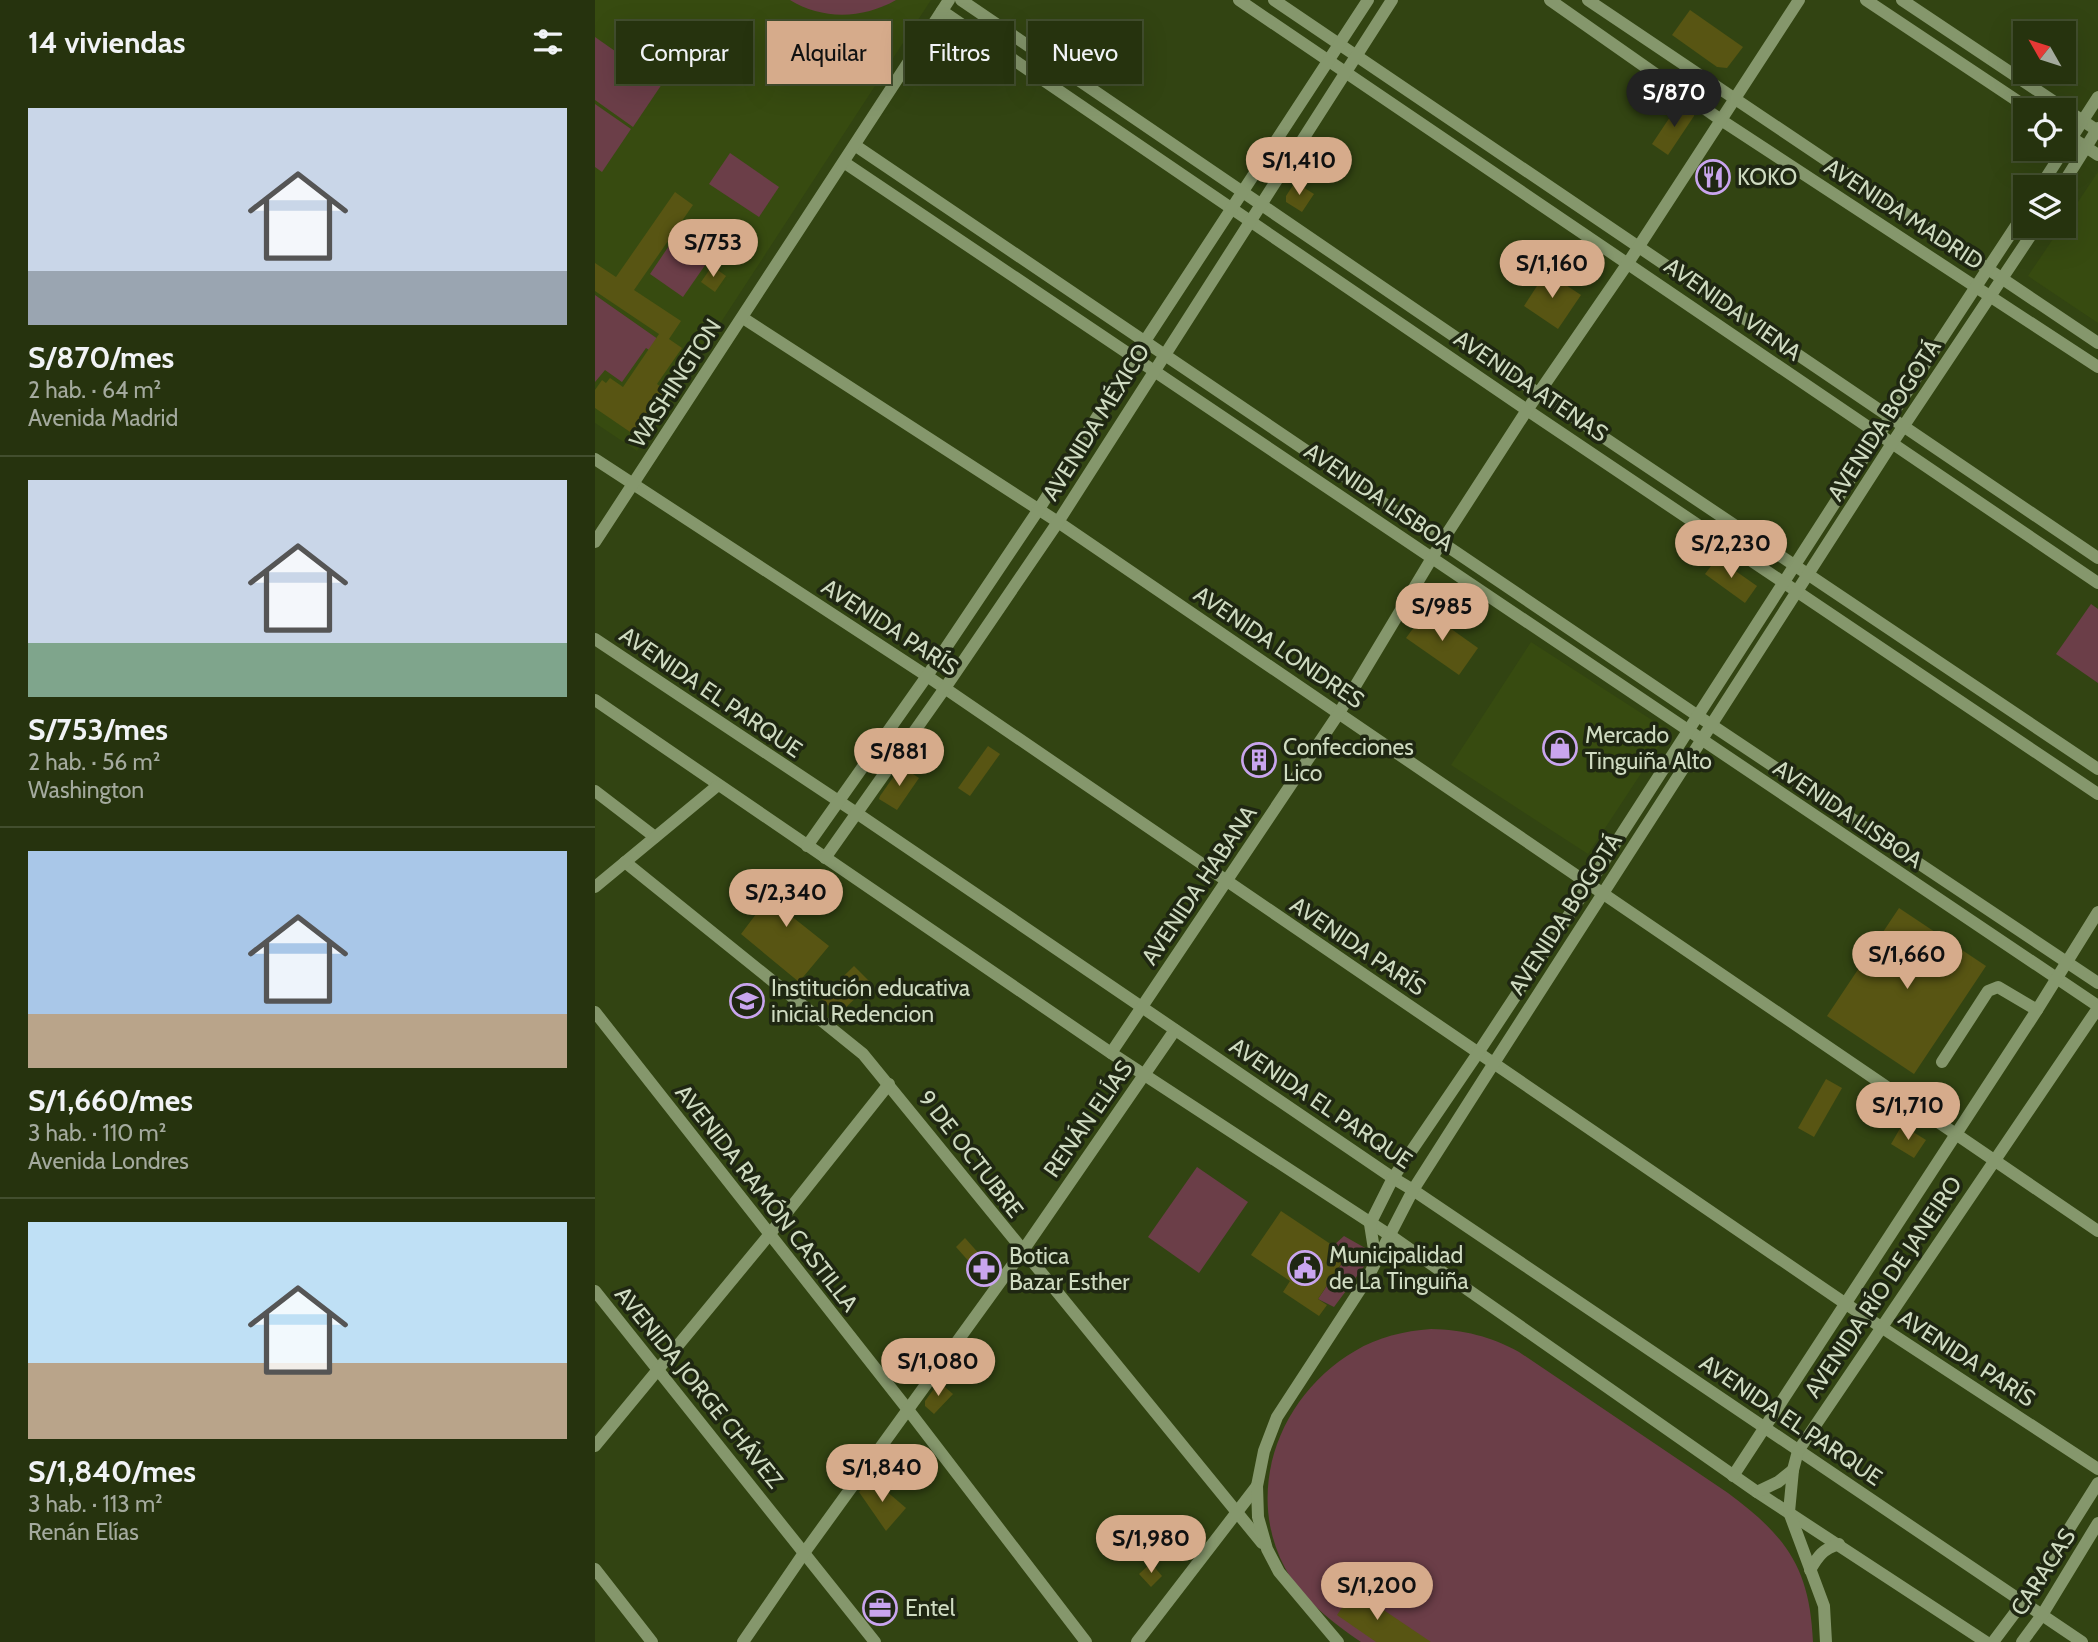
<!DOCTYPE html>
<html lang="es">
<meta charset="utf-8">
<style>
:root{--surface:#26330e;--page:#323f1c;--text:#f1f3f6;--muted:#a4aa9e;--line:#424e2e;--accent:#d6ab8b}
body{margin:0;font-family:Cabin,sans-serif;background:var(--page);color:var(--text);height:100vh;display:flex;flex-direction:column;font-size:26px;white-space:nowrap}
*{box-sizing:border-box;margin:0}
p{font-size:23px;color:var(--muted)}
.icon{flex:none;width:38px;height:38px;fill:none;stroke:currentColor;stroke-width:2;stroke-linecap:round;stroke-linejoin:round}
.map{position:relative;flex:1;overflow:hidden}
.details{display:flex;flex-direction:column;background:var(--surface);width:595px}
.details>*{flex:none}
.banner{position:absolute;left:21px;top:21px;width:665px;height:63px;display:flex;gap:14px}
.needle{width:46px;rotate:309deg}
.buttons{position:absolute;left:1418px;top:21px;display:grid;gap:14px}
.buttons a{display:grid;place-items:center;width:63px;height:63px;border-radius:0px;background:var(--surface);box-shadow:0 7px 28px #0002,0 0 0 2px var(--line);font-size:35px}
.price{position:absolute;translate:-50% -60px;padding:0 16px;border-radius:24px;background:var(--accent);color:#111;font-size:23px;line-height:46px;filter:drop-shadow(0 2px 4px #0008)}
.price::after{content:'';position:absolute;left:50%;top:42px;width:21px;height:16px;margin-left:-10px;background:inherit;clip-path:polygon(0 0,100% 0,50% 100%)}
.price.current{background:#222;color:#fff}
ul{padding:0;list-style:none}
li{display:grid;align-content:center;gap:14px;height:371px;padding:0 28px}
li+li{border-top:2px solid var(--line)}
li span{display:grid;place-items:center;height:217px;border-radius:0px;color:#555}
li>.icon{margin-inline-start:auto}
span .icon{width:126px;height:126px;fill:#fffc;stroke-width:1}
li b{font-size:30px}
h2{display:flex;justify-content:space-between;align-items:center;height:84px;padding:0 28px;font-size:30px}
.pill{padding:0 24px;border-radius:0px;background:var(--surface);box-shadow:0 7px 28px #0002,0 0 0 2px var(--line);font-size:24px;line-height:63px}
.pill.current{background:var(--accent);color:#111}
main{display:flex;flex:1;min-height:0}
.map>svg:first-child{display:block}
.built{fill:#374b10}
.green{fill:#6b3e48}
.building{fill:#585513}
.lines{fill:none;stroke-linecap:round;stroke-linejoin:round}
.minor{stroke:#85976c;stroke-width:12}
.labels{text-anchor:middle;stroke-width:7;stroke-linejoin:round;paint-order:stroke}
.poi-label{font-size:23px;fill:#cfdbc1;stroke:#1f2712;text-anchor:start}
.street-label{font-size:23px;fill:#cfdbc1;stroke:#1f2712}
</style>
<main>
<section class="details">
<h2>14 viviendas<svg class="icon" aria-label="filters" viewBox="0 0 24 24"><path d="M4 7h16M4 17h16"/><circle cx="9" cy="7" r="2"/><circle cx="15" cy="17" r="2"/></svg></h2>
<ul>
<li><span style="background:linear-gradient(#c9d6e8 75%,#9aa5b1 0)"><svg class="icon" aria-label="home" viewBox="0 0 24 24"><path d="M3 11l9-7 9 7M6 9v11h12V9"/></svg></span><div><b>S/870/mes</b><p>2 hab. · 64 m²</p><p>Avenida Madrid</p></div></li>
<li><span style="background:linear-gradient(#c9d6e8 75%,#7fa58c 0)"><svg class="icon" aria-label="home" viewBox="0 0 24 24"><path d="M3 11l9-7 9 7M6 9v11h12V9"/></svg></span><div><b>S/753/mes</b><p>2 hab. · 56 m²</p><p>Washington</p></div></li>
<li><span style="background:linear-gradient(#a9c7e8 75%,#b9a48a 0)"><svg class="icon" aria-label="home" viewBox="0 0 24 24"><path d="M3 11l9-7 9 7M6 9v11h12V9"/></svg></span><div><b>S/1,660/mes</b><p>3 hab. · 110 m²</p><p>Avenida Londres</p></div></li>
<li><span style="background:linear-gradient(#bfe0f5 65%,#b9a48a 0)"><svg class="icon" aria-label="home" viewBox="0 0 24 24"><path d="M3 11l9-7 9 7M6 9v11h12V9"/></svg></span><div><b>S/1,840/mes</b><p>3 hab. · 113 m²</p><p>Renán Elías</p></div></li>
</ul>
</section>
<div class="map">
<svg width="1503" height="1642" viewBox="0 0 1503 1642">
<rect width="100%" height="100%" fill="#324412"/>
<g class="built">
<polygon points="0,0 336,0 42,451 0,423"/>
<polygon points="1503,172 1503,323 1433,276"/>
<polygon points="936,642 1074,731 993,854 856,765"/>
</g>
<g class="green">
<path d="M195,0H301C268,19 227,20 195,0Z"/>
<polygon points="0,37 67,84 38,127 0,100"/>
<polygon points="0,104 36,129 7,172 0,167"/>
<polygon points="135,153 184,187 164,217 114,184"/>
<polygon points="88,225 122,248 88,297 55,274"/>
<polygon points="0,295 70,344 62,355 51,348 27,382 10,370 0,382"/>
<polygon points="1496,604 1503,609 1503,683 1461,654"/>
<polygon points="602,1167 653,1202 604,1273 553,1237"/>
<polygon points="749,1236 779,1253 739,1307 723,1299 752,1256 738,1246"/>
<path d="M836,1329C869,1330 895,1336 924,1352L1133,1493C1191,1536 1215,1568 1218,1642H766C737,1622 708,1600 690,1568C648,1489 686,1394 760,1351C783,1337 809,1331 836,1329Z"/>
</g>
<g class="building">
<polygon points="1095,10 1148,47 1132,68 1122,67 1077,35"/>
<polygon points="1085,102 1099,112 1099,116 1073,155 1057,144"/>
<polygon points="700,182 719,194 707,212 691,202 691,196"/>
<polygon points="80,192 98,205 39,290 86,321 74,339 87,348 62,384 72,391 41,436 0,408 0,390 7,380 11,383 15,378 28,387 64,334 0,291 0,263 21,277"/>
<polygon points="117,266 131,276 120,292 106,282"/>
<polygon points="951,272 986,295 963,329 929,306"/>
<polygon points="1122,558 1162,586 1150,603 1110,574"/>
<polygon points="831,611 883,648 864,675 811,638"/>
<polygon points="393,746 405,754 375,796 363,788"/>
<polygon points="306,766 324,778 302,810 284,799 285,796"/>
<polygon points="195,869 219,884 195,915 234,946 204,982 146,934"/>
<polygon points="1304,908 1391,966 1319,1074 1232,1016"/>
<polygon points="259,966 276,983 243,1015 226,998"/>
<polygon points="1231,1079 1247,1088 1219,1137 1203,1128"/>
<polygon points="1307,1125 1331,1140 1319,1158 1296,1144"/>
<polygon points="686,1211 752,1255 723,1299 732,1305 724,1316 688,1292 695,1281 656,1255"/>
<polygon points="370,1238 395,1266 385,1274 361,1247"/>
<polygon points="344,1382 358,1394 339,1414 330,1406 330,1401"/>
<polygon points="276,1478 311,1508 291,1531 264,1492"/>
<polygon points="556,1563 567,1576 556,1587 544,1574"/>
<polygon points="759,1590 836,1642 781,1642 742,1615"/>
</g>
<g class="lines">
<g class="minor">
<polyline points="366,0 944,394 1503,769"/>
<polyline points="644,0 1503,583"/>
<polyline points="679,0 1503,558"/>
<polyline points="955,0 1126,120 1503,367"/>
<polyline points="993,0 1503,343"/>
<polyline points="1271,0 1436,110"/>
<polyline points="1307,0 1503,131"/>
<polyline points="347,11 932,410 1503,794"/>
<polyline points="1468,132 1503,155"/>
<polyline points="261,146 1103,716 1503,983"/>
<polyline points="250,163 1503,1006"/>
<polyline points="1445,187 1503,97"/>
<polyline points="1466,187 1503,128"/>
<polyline points="148,318 463,522 1503,1231"/>
<polyline points="0,459 332,676 1251,1304 1503,1469"/>
<polyline points="0,542 354,0"/>
<polyline points="0,639 263,814 798,1178 818,1190 1487,1642"/>
<polyline points="0,700 516,1053 796,1236 1162,1492 1391,1642"/>
<polyline points="0,791 60,837"/>
<polyline points="212,846 332,676 444,509 550,341 773,0"/>
<polyline points="230,858 350,688 463,522 797,0"/>
<polyline points="30,862 268,1054 667,1543"/>
<polyline points="0,887 122,786"/>
<polyline points="0,1012 314,1411 491,1642"/>
<polyline points="516,1053 744,713 846,543 932,410 1033,263 1204,0"/>
<polyline points="1347,1062 1393,991 1403,987 1442,1010"/>
<polyline points="781,1262 775,1224 798,1178 883,1053 995,883 1283,436 1430,212"/>
<polyline points="0,1291 280,1642"/>
<polyline points="0,1446 174,1235 294,1084"/>
<polyline points="1138,1476 1442,1010 1503,912"/>
<polyline points="1162,1492 1183,1482 1198,1470"/>
<polyline points="0,1569 57,1642"/>
<path d="M1215,1570C1223,1556 1228,1549 1244,1544"/>
<polyline points="148,1642 209,1553 427,1252 580,1030"/>
<polyline points="542,1642 662,1486"/>
<polyline points="743,1642 684,1572 672,1549 663,1517 662,1486 669,1451 682,1417 772,1279 818,1190 899,1063 1296,445 1442,226"/>
<polyline points="1231,1642 1229,1606 1194,1512 1198,1470 1203,1451 1503,1008"/>
<polyline points="1398,1642 1428,1602 1503,1483"/>
<polyline points="1427,1642 1447,1615 1503,1523"/>
</g>
</g>
<defs>
<g id="restaurant-ring" transform="scale(1.75)"><circle r="9.5" fill="#1f2712" stroke="#c9a5ee" stroke-width="1.5"/><path d="M-5-6h1v4h1v-4h1v4h1v-4h1v5L-1.5 .5V6h-2V.5L-5-1ZM5-6V6H3V1.5H1.5Q1.5-4 5-6Z" fill="#c9a5ee"/></g>
<g id="shop-ring" transform="scale(1.75)"><circle r="9.5" fill="#1f2712" stroke="#c9a5ee" stroke-width="1.5"/><path d="M-5-2.5h2.3a2.7 3.5 0 0 1 5.4 0H5L5.5 6h-11ZM-1.5-2.5h3a1.5 2.3 0 0 0-3 0Z" fill="#c9a5ee"/></g>
<g id="building-ring" transform="scale(1.75)"><circle r="9.5" fill="#1f2712" stroke="#c9a5ee" stroke-width="1.5"/><path d="M-4-6H4V6H1V3H-1V6H-4ZM-2.5-4.3h1.7v1.8h-1.7ZM.8-4.3h1.7v1.8H.8ZM-2.5-1h1.7V.8h-1.7ZM.8-1h1.7V.8H.8Z" fill="#c9a5ee"/></g>
<g id="school-ring" transform="scale(1.75)"><circle r="9.5" fill="#1f2712" stroke="#c9a5ee" stroke-width="1.5"/><path d="M0-5L7-2L0 1L-7-2ZM-4 1L0 2.5L4 1V4Q0 6-4 4Z" fill="#c9a5ee"/></g>
<g id="civic-ring" transform="scale(1.75)"><circle r="9.5" fill="#1f2712" stroke="#c9a5ee" stroke-width="1.5"/><path d="M-.6-6.5H3V-4.5H.6V-3L4-1V1h2V6H-6V1h2V-1L-.6-3ZM-1.2 2.5V6h2.4V2.5Z" fill="#c9a5ee"/></g>
<g id="pharmacy-ring" transform="scale(1.75)"><circle r="9.5" fill="#1f2712" stroke="#c9a5ee" stroke-width="1.5"/><path d="M-2-6h4v4h4v4h-4v4h-4v-4h-4v-4h4Z" fill="#c9a5ee"/></g>
<g id="office-ring" transform="scale(1.75)"><circle r="9.5" fill="#1f2712" stroke="#c9a5ee" stroke-width="1.5"/><path d="M-6-3h4V-5.5h4V-3h4V5H-6ZM-1-4.5V-3h2v-1.5ZM-6 0V1H6V0Z" fill="#c9a5ee"/></g>
</defs>
<g fill-rule="evenodd">
<use href="#restaurant-ring" x="1118" y="177"/>
<use href="#shop-ring" x="965" y="748"/>
<use href="#building-ring" x="664" y="760"/>
<use href="#school-ring" x="152" y="1001"/>
<use href="#civic-ring" x="710" y="1268"/>
<use href="#pharmacy-ring" x="389" y="1269"/>
<use href="#office-ring" x="285" y="1608"/>
</g>
<g class="labels">
<g class="poi-label">
<text x="1142" y="185">KOKO</text>
<text x="990" y="743">Mercado<tspan x="990" dy="26">Tinguiña Alto</tspan></text>
<text x="688" y="755">Confecciones<tspan x="688" dy="26">Lico</tspan></text>
<text x="176" y="996">Institución educativa<tspan x="176" dy="26">inicial Redencion</tspan></text>
<text x="734" y="1263">Municipalidad<tspan x="734" dy="26">de La Tinguiña</tspan></text>
<text x="414" y="1264">Botica<tspan x="414" dy="26">Bazar Esther</tspan></text>
<text x="310" y="1616">Entel</text>
</g>
<g class="street-label">
<text transform="translate(1309 214) rotate(33)" y="8">AVENIDA MADRID</text>
<text transform="translate(1138 309) rotate(35)" y="8">AVENIDA VIENA</text>
<text transform="translate(80 383) rotate(-57)" y="8">WASHINGTON</text>
<text transform="translate(936 386) rotate(34)" y="8">AVENIDA ATENAS</text>
<text transform="translate(1289 420) rotate(-57)" y="8">AVENIDA BOGOTÁ</text>
<text transform="translate(501 422) rotate(-58)" y="8">AVENIDA MÉXICO</text>
<text transform="translate(784 497) rotate(34)" y="8">AVENIDA LISBOA</text>
<text transform="translate(295 627) rotate(33)" y="8">AVENIDA PARÍS</text>
<text transform="translate(684 647) rotate(34)" y="8">AVENIDA LONDRES</text>
<text transform="translate(116 692) rotate(34)" y="8">AVENIDA EL PARQUE</text>
<text transform="translate(1253 814) rotate(34)" y="8">AVENIDA LISBOA</text>
<text transform="translate(604 885) rotate(-56)" y="8">AVENIDA HABANA</text>
<text transform="translate(970 914) rotate(-57)" y="8">AVENIDA BOGOTÁ</text>
<text transform="translate(763 946) rotate(34)" y="8">AVENIDA PARÍS</text>
<text transform="translate(726 1103) rotate(34)" y="8">AVENIDA EL PARQUE</text>
<text transform="translate(493 1119) rotate(-55)" y="8">RENÁN ELÍAS</text>
<text transform="translate(376 1154) rotate(52)" y="8">9 DE OCTUBRE</text>
<text transform="translate(172 1198) rotate(52)" y="8">AVENIDA RAMÓN CASTILLA</text>
<text transform="translate(1288 1287) rotate(-56)" y="8">AVENIDA RÍO DE JANEIRO</text>
<text transform="translate(1372 1358) rotate(33)" y="8">AVENIDA PARÍS</text>
<text transform="translate(104 1387) rotate(51)" y="8">AVENIDA JORGE CHÁVEZ</text>
<text transform="translate(1196 1420) rotate(34)" y="8">AVENIDA EL PARQUE</text>
<text transform="translate(1448 1572) rotate(-57)" y="8">CARACAS</text>
</g>
</g>
</svg>
<div class="buttons">
<a><svg class="needle" viewBox="-14 -14 28 28"><path d="M0-13l5 13h-10z" fill="#e53935"/><path d="M0 13l5-13h-10z" fill="#a4aa9e"/></svg></a>
<a><svg class="icon" aria-label="locate" viewBox="0 0 24 24"><circle cx="12" cy="12" r="6"/><path d="M12 2v4M12 18v4M2 12h4M18 12h4"/></svg></a>
<a><svg class="icon" aria-label="layers" viewBox="0 0 24 24"><path d="M12 4l9 5-9 5-9-5zM3 14l9 5 9-5"/></svg></a>
</div>
<b class="price current" style="left:1079px;top:129px">S/870</b>
<b class="price" style="left:704px;top:197px">S/1,410</b>
<b class="price" style="left:118px;top:279px">S/753</b>
<b class="price" style="left:957px;top:300px">S/1,160</b>
<b class="price" style="left:1136px;top:580px">S/2,230</b>
<b class="price" style="left:847px;top:643px">S/985</b>
<b class="price" style="left:304px;top:788px">S/881</b>
<b class="price" style="left:191px;top:929px">S/2,340</b>
<b class="price" style="left:1312px;top:991px">S/1,660</b>
<b class="price" style="left:1313px;top:1142px">S/1,710</b>
<b class="price" style="left:343px;top:1398px">S/1,080</b>
<b class="price" style="left:287px;top:1504px">S/1,840</b>
<b class="price" style="left:556px;top:1575px">S/1,980</b>
<b class="price" style="left:782px;top:1622px">S/1,200</b>
<div class="banner">
<a class="pill">Comprar</a>
<a class="pill current">Alquilar</a>
<a class="pill">Filtros</a>
<a class="pill">Nuevo</a>
</div>
</div>
</main>
